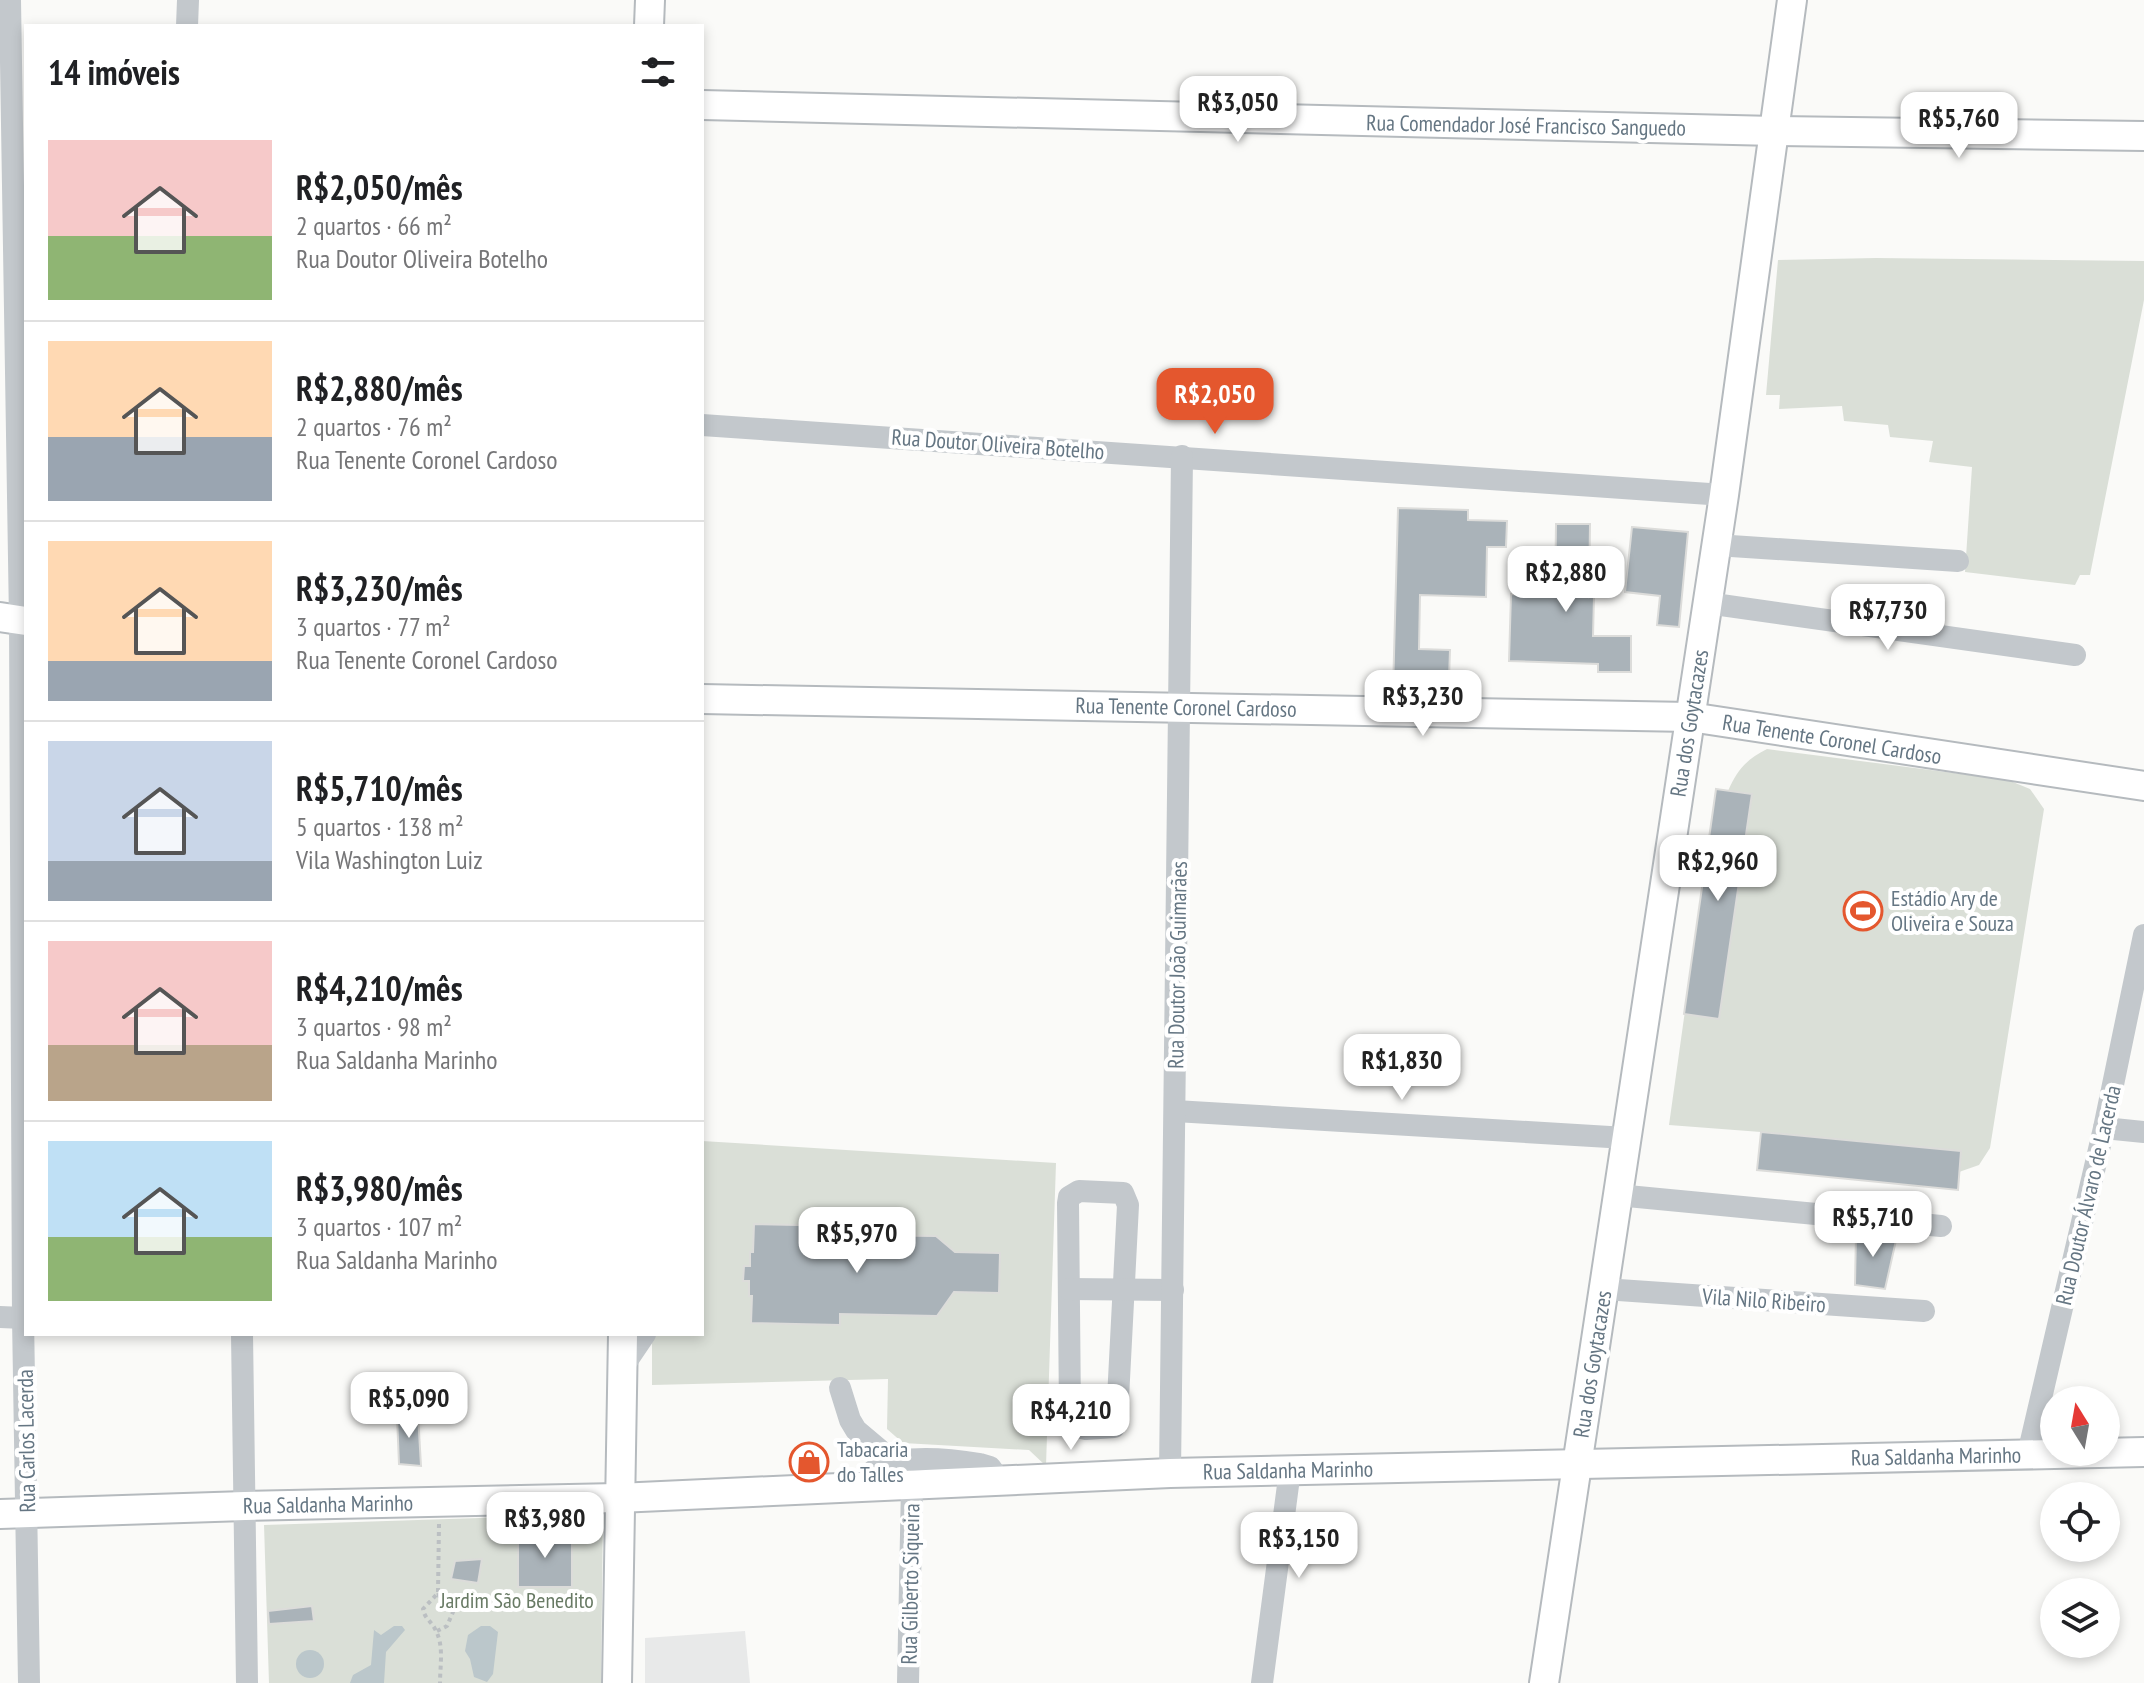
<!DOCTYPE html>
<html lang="pt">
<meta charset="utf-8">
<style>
:root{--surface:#fff;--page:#f2f2f2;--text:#202124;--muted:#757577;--line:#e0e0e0;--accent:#e4572e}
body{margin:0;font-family:"PT Sans Narrow",sans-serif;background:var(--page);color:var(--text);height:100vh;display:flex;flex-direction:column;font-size:30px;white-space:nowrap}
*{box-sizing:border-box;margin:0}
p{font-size:26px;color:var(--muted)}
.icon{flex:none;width:44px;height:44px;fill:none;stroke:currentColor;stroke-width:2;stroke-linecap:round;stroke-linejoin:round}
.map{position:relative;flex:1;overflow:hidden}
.panel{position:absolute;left:24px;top:24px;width:680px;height:1312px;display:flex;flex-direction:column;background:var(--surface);border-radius:0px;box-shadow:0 4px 12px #0003}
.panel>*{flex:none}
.needle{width:52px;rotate:349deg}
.controls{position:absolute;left:2040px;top:1386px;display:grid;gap:16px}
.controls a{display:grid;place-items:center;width:80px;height:80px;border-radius:50%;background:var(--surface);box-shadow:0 4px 12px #0003;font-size:40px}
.price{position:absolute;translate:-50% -68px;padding:0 18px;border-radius:16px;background:#fff;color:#222;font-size:26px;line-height:52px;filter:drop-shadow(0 2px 4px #0008)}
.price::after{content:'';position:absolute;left:50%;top:48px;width:24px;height:18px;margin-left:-12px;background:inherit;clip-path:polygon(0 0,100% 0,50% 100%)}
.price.current{background:var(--accent);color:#fff}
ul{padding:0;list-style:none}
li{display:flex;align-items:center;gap:24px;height:200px;padding:0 24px}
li+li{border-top:2px solid var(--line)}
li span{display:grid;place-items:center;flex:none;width:224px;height:160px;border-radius:0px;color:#555}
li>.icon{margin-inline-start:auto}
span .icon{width:96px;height:96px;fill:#fffc;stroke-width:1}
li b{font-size:34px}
h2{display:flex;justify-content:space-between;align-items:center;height:96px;padding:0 24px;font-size:34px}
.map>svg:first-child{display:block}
.built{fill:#e8e9e9}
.green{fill:#dadfd7}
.water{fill:#bbc7cb}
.building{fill:#aab3b9;stroke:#dcdcda;stroke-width:2}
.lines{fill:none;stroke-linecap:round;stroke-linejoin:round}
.major-casing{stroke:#b5babe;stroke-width:32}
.path{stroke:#bbbfc2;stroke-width:4;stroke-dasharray:4 4;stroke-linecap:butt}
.minor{stroke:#c3c8cc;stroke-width:22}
.major{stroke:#fff;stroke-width:28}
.labels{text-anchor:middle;stroke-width:8;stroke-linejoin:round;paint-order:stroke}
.street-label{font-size:22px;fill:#657683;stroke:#fff}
.poi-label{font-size:22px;fill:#657683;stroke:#fff;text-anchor:start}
.park-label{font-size:22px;fill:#687a64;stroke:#fff}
</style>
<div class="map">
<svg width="2144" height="1683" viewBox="0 0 2144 1683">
<rect width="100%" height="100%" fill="#fafaf8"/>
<polygon class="built" points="745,1631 750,1683 645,1683 645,1638"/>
<g class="green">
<polygon points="1876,258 2144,261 2144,300 2090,575 2080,575 2075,585 1965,572 1972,467 1929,462 1933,441 1890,437 1888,425 1844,421 1842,406 1779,409 1780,395 1766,395 1778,260"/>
<path d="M1767,749L2008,780L2030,789L2044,809L1990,1148L1979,1165L1959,1172L1958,1190L1757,1170L1761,1132L1669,1125L1716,789L1728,791C1737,770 1747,759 1767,749Z"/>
<polygon points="702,1141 1056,1163 1046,1466 1029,1450 903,1443 887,1429 888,1379 652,1385 652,1334 702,1334"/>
<polygon points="603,1514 601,1683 269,1683 264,1525"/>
</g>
<g class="water">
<polygon points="394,1626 402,1626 405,1630 386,1652 384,1683 350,1683 353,1675 371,1665 374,1630 381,1635"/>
<polygon points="481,1626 490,1626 498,1632 493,1674 487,1682 474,1677 470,1659 465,1651 468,1635"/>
<circle cx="310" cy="1664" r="14"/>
</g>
<g class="building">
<polygon points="1398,508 1468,510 1468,520 1507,521 1506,547 1487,547 1486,597 1420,595 1419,649 1450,650 1449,679 1440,679 1440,685 1417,684 1417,692 1393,691"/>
<polygon points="1556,524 1590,524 1589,597 1594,596 1593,636 1631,636 1631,672 1598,672 1598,664 1509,661 1511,594 1555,595"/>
<polygon points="1632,527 1688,532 1679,627 1657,625 1660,596 1625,592"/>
<polygon points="1716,789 1752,794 1719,1019 1684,1014"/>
<polygon points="1761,1132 1961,1151 1958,1190 1757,1170"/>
<polygon points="754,1224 845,1226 845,1235 936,1236 955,1252 1000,1253 999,1293 954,1292 937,1316 840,1314 840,1325 751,1323 752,1296 749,1296 749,1281 743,1281 744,1266 750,1266 750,1252 753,1252"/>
<polygon points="1856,1232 1897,1236 1885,1289 1855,1285"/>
<polygon points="418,1414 421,1466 399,1464 397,1416"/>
<polygon points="518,1532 572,1533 572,1587 518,1587"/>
<polygon points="482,1559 478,1583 451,1579 455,1561"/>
<polygon points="312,1606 314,1621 269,1624 268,1611"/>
</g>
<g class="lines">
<g class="major-casing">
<g id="major">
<polyline points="649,26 650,0"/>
<polyline points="702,105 1775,131 2144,136"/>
<polyline points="0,617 26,621"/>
<polyline points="702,699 1690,717 2144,786"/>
<polyline points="0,1514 245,1506 618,1498 1170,1473 2144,1452"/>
<polyline points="617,1683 623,1334"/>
<polyline points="1544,1683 1724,495 1792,0"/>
</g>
</g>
<g class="path">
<path d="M439,1524L438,1593L423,1609C425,1620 432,1621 436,1631C444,1646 440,1666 440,1683"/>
<polyline points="437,1631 447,1626 453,1612 449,1602 439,1596 438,1592"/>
</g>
<g class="minor">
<polyline points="10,0 20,620 23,1318 29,1683"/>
<polyline points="187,26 188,0"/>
<polyline points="702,425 1724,495"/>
<polyline points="1716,545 1958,561"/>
<polyline points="1707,603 2075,655"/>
<polyline points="1175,1111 1626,1138"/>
<polyline points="2104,1128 2144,1132"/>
<polygon points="1079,1191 1123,1193 1128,1205 1117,1418 1114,1427 1086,1429 1078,1427 1070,1413 1068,1203 1069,1197"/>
<polyline points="1617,1195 1941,1226"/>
<polyline points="1069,1289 1173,1290"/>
<polyline points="1604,1289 1924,1311"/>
<polyline points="0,1317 23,1318"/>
<polyline points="242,1334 247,1683"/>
<polyline points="622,1368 645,1334"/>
<polyline points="840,1388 850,1420 856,1430 894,1462"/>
<polyline points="2028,1454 2104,1128 2144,935"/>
<polyline points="1170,1473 1182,456"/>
<path d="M861,1488C872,1449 949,1459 980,1464L990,1467L1000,1481"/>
<polyline points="908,1683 912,1485"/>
<polyline points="1262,1683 1290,1470"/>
</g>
<use href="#major" class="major"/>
</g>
<defs>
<g id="stadium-ring" transform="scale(2)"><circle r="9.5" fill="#fff" stroke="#e4572e" stroke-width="1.5"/><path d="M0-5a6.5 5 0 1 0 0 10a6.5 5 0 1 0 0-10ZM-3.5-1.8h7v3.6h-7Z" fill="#e4572e"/></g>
<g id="shop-ring" transform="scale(2)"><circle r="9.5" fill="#fff" stroke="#e4572e" stroke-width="1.5"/><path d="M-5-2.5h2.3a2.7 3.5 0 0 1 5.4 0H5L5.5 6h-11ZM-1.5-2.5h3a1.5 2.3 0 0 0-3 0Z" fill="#e4572e"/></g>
</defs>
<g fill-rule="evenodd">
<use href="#stadium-ring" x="1863" y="911"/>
<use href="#shop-ring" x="809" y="1462"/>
</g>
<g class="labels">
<g class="street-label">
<text transform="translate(1526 125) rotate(1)" y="8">Rua Comendador José Francisco Sanguedo</text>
<text transform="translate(998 444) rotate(4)" y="8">Rua Doutor Oliveira Botelho</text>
<text transform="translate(1186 707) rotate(1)" y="8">Rua Tenente Coronel Cardoso</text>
<text transform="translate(1689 723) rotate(-81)" y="8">Rua dos Goytacazes</text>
<text transform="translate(1832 739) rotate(9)" y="8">Rua Tenente Coronel Cardoso</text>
<text transform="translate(1177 965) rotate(-89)" y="8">Rua Doutor João Guimarães</text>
<text transform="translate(2088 1195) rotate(-77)" y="8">Rua Doutor Álvaro de Lacerda</text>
<text transform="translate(1764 1300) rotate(4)" y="8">Vila Nilo Ribeiro</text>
<text transform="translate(1592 1364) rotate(-81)" y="8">Rua dos Goytacazes</text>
<text transform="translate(26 1441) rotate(-91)" y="8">Rua Carlos Lacerda</text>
<text transform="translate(1936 1456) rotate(-1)" y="8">Rua Saldanha Marinho</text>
<text transform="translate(1288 1470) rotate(-1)" y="8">Rua Saldanha Marinho</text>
<text transform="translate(328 1504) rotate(-1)" y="8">Rua Saldanha Marinho</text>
<text transform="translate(910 1584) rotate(-89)" y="8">Rua Gilberto Siqueira</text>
</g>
<g class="poi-label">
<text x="1891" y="906">Estádio Ary de<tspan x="1891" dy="25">Oliveira e Souza</tspan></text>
<text x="837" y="1457">Tabacaria<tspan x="837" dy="25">do Talles</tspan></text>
</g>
<g class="park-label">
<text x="517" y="1608">Jardim São Benedito</text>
</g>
</g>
</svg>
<div class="controls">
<a><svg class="needle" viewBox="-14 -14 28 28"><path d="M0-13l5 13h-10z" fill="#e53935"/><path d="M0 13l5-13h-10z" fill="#757577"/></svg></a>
<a><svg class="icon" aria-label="locate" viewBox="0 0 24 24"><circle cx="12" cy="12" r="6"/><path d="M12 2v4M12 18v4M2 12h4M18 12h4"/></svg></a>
<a><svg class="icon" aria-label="layers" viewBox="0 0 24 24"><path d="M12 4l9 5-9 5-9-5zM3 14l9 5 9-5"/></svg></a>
</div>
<b class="price" style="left:1238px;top:144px">R$3,050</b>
<b class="price" style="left:1959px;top:160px">R$5,760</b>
<b class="price current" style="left:1215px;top:436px">R$2,050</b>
<b class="price" style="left:1566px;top:614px">R$2,880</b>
<b class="price" style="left:1888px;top:652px">R$7,730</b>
<b class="price" style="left:1423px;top:738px">R$3,230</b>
<b class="price" style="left:1718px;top:903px">R$2,960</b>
<b class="price" style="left:1402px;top:1102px">R$1,830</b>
<b class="price" style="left:1873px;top:1259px">R$5,710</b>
<b class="price" style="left:857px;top:1275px">R$5,970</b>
<b class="price" style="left:409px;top:1440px">R$5,090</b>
<b class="price" style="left:1071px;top:1452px">R$4,210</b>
<b class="price" style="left:545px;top:1560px">R$3,980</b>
<b class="price" style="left:1299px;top:1580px">R$3,150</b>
<section class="panel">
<h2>14 imóveis<svg class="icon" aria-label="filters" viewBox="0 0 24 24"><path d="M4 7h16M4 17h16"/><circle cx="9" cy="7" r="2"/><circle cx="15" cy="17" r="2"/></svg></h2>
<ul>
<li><span style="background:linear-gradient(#f6c9c9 60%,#8fb573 0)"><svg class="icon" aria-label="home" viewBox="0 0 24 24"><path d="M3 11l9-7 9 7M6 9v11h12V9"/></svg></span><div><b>R$2,050/mês</b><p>2 quartos · 66 m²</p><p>Rua Doutor Oliveira Botelho</p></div></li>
<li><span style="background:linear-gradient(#ffd9b3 60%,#9aa5b1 0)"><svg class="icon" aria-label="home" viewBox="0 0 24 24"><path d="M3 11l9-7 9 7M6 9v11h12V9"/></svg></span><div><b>R$2,880/mês</b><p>2 quartos · 76 m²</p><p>Rua Tenente Coronel Cardoso</p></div></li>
<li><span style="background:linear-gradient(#ffd9b3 75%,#9aa5b1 0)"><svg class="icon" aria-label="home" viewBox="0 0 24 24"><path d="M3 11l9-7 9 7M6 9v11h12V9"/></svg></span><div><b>R$3,230/mês</b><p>3 quartos · 77 m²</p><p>Rua Tenente Coronel Cardoso</p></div></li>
<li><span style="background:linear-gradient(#c9d6e8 75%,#9aa5b1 0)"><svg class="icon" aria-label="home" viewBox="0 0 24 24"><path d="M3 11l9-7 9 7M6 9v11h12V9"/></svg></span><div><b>R$5,710/mês</b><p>5 quartos · 138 m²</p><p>Vila Washington Luiz</p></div></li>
<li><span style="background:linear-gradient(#f6c9c9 65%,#b9a48a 0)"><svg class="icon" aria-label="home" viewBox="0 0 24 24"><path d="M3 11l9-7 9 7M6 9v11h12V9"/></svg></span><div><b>R$4,210/mês</b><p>3 quartos · 98 m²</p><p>Rua Saldanha Marinho</p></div></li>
<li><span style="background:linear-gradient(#bfe0f5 60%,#8fb573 0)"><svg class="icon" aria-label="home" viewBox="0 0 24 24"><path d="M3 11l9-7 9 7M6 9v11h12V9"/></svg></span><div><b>R$3,980/mês</b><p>3 quartos · 107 m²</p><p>Rua Saldanha Marinho</p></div></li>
</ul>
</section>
</div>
